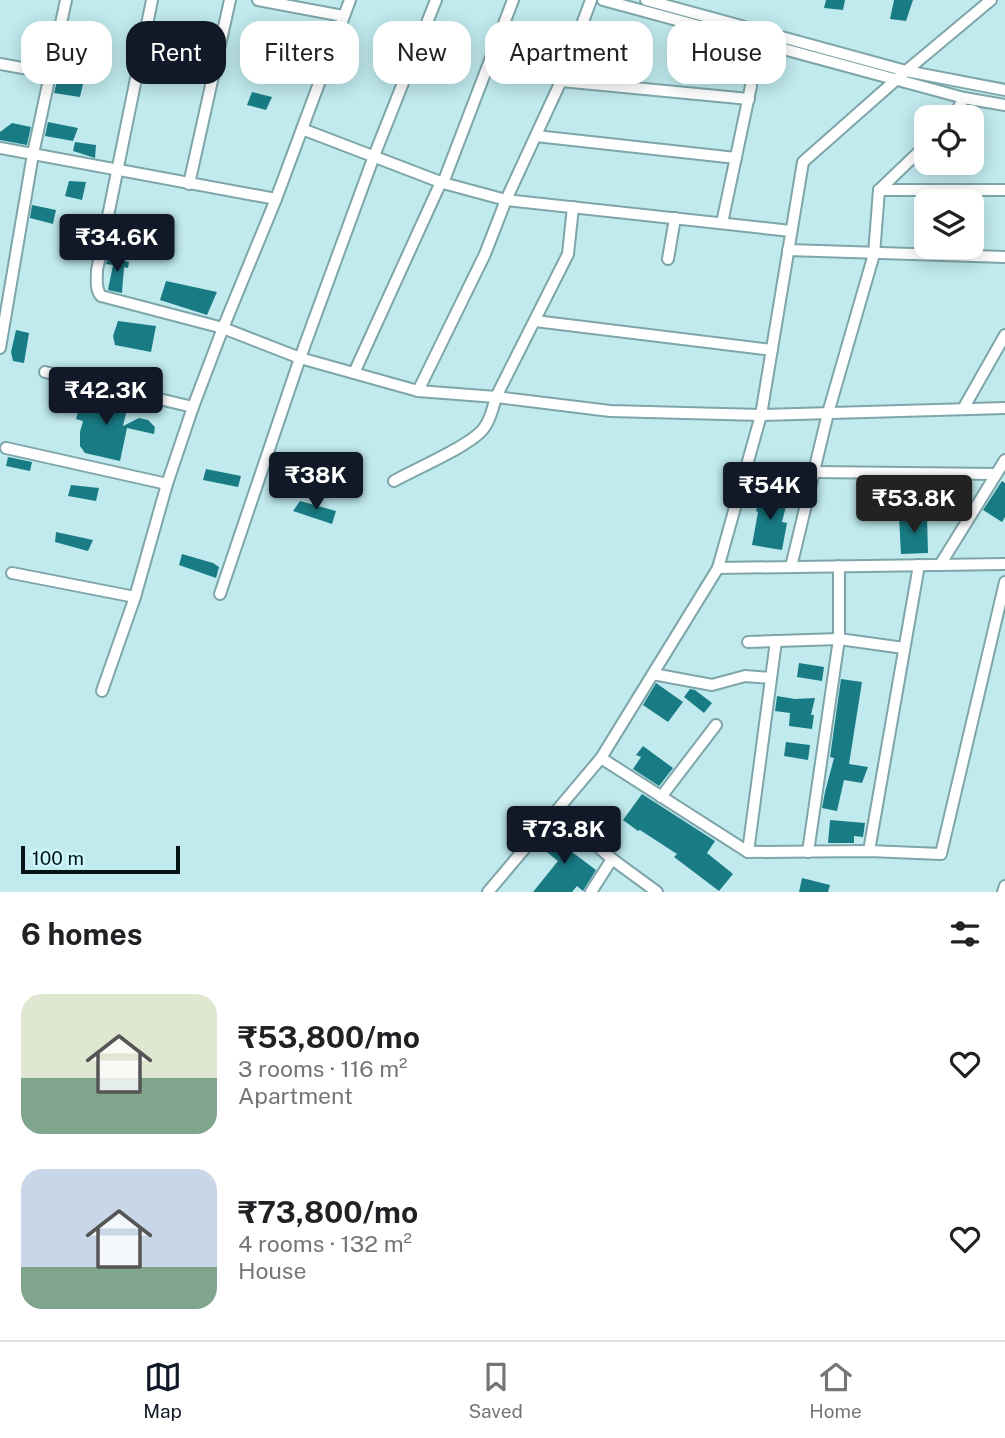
<!DOCTYPE html>
<meta charset="utf-8">
<style>
:root{--surface:#fff;--page:#f6f6f6;--text:#202124;--muted:#757577;--line:#e0e0e0;--accent:#111827}
body{margin:0;font-family:"Public Sans",sans-serif;background:var(--page);color:var(--text);height:100vh;display:flex;flex-direction:column;font-size:26px;white-space:nowrap}
*{box-sizing:border-box;margin:0}
p{font-size:23px;color:var(--muted)}
.icon{flex:none;width:38px;height:38px;fill:none;stroke:currentColor;stroke-width:2;stroke-linecap:round;stroke-linejoin:round}
.map{position:relative;height:892px;overflow:hidden}
.panel{display:flex;flex-direction:column;background:var(--surface);flex:1}
.panel>*{flex:none}
.banner{position:absolute;left:21px;top:21px;width:964px;height:63px;display:flex;gap:14px}
.fabs{position:absolute;left:914px;top:105px;display:grid;gap:14px}
.fabs a{display:grid;place-items:center;width:70px;height:70px;border-radius:14px;background:var(--surface);box-shadow:0 4px 18px #0003;font-size:35px}
.scale{position:absolute;left:21px;bottom:18px;width:159px;box-sizing:border-box;padding-left:7px;border:4px solid #041315;border-top:0;font-size:19px;line-height:24px;white-space:nowrap;color:#041315;-webkit-text-stroke:5px #cdf7fc;paint-order:stroke}
.price{position:absolute;translate:-50% -60px;padding:0 16px;border-radius:7px;background:var(--accent);color:#fff;font-size:23px;line-height:46px;filter:drop-shadow(0 2px 4px #0008)}
.price::after{content:'';position:absolute;left:50%;top:42px;width:21px;height:16px;margin-left:-10px;background:inherit;clip-path:polygon(0 0,100% 0,50% 100%)}
.price.on{background:#222;color:#fff}
ul{padding:0;list-style:none}
li{display:flex;align-items:center;gap:21px;height:175px;padding:0 21px}
li span{display:grid;place-items:center;flex:none;width:196px;height:140px;border-radius:21px;color:#555}
li>.icon{margin-inline-start:auto}
span .icon{width:84px;height:84px;fill:#fffc;stroke-width:1}
li b{font-size:30px}
h2{display:flex;justify-content:space-between;align-items:center;height:84px;padding:0 21px;font-size:30px}
.chip{padding:0 24px;border-radius:21px;background:var(--surface);box-shadow:0 4px 18px #0003;font-size:24px;line-height:63px}
.chip.on{background:var(--accent);color:#fff}
.dock{display:flex;justify-content:space-around;align-items:center;height:98px;border-top:2px solid var(--line);background:var(--surface);font-size:19px;color:var(--muted)}
.dock a{display:grid;justify-items:center;gap:4px}
.dock .on{color:var(--accent)}
.map>svg:first-child{display:block}
.building{fill:#197c85}
.lines{fill:none;stroke-linecap:round;stroke-linejoin:round}
.minor-casing{stroke:#7ea6aa;stroke-width:14}
.minor{stroke:#fff;stroke-width:10}
</style>
<div class="map">
<svg width="1005" height="892" viewBox="0 0 1005 892">
<rect width="100%" height="100%" fill="#c0eaee"/>
<g class="building">
<polygon points="826,0 845,0 843,10 824,8"/>
<polygon points="894,0 913,0 906,21 890,19"/>
<polygon points="58,77 80,81 83,84 80,97 54,93"/>
<polygon points="252,92 272,97 266,110 247,105"/>
<polygon points="48,122 78,128 73,141 45,136"/>
<polygon points="12,123 31,127 27,145 0,140 0,132"/>
<polygon points="75,142 96,145 95,158 73,151"/>
<polygon points="69,181 86,182 82,200 65,196"/>
<polygon points="32,205 56,210 53,224 30,218"/>
<polygon points="108,256 129,262 128,268 124,267 122,293 108,290 113,265 106,264"/>
<polygon points="166,281 217,292 207,315 160,300"/>
<polygon points="118,321 156,326 151,352 115,345 113,336"/>
<polygon points="16,330 29,333 24,363 13,361 11,352"/>
<polygon points="82,396 128,405 123,426 139,418 148,420 155,427 154,434 127,428 120,461 85,453 80,446 80,432 83,421 76,419"/>
<polygon points="8,457 32,462 30,471 6,466"/>
<polygon points="206,469 241,476 238,487 203,480"/>
<polygon points="1002,481 1005,483 1005,517 1002,522 983,510"/>
<polygon points="71,485 99,488 96,501 68,496"/>
<polygon points="884,486 906,486 905,514 884,514"/>
<rect x="929" y="486" width="27" height="30"/>
<polygon points="761,492 788,498 782,522 787,523 782,550 752,545 758,512 756,511"/>
<polygon points="300,501 336,511 332,524 293,511"/>
<polygon points="927,516 928,553 901,554 899,517"/>
<polygon points="56,532 93,540 88,551 55,542"/>
<polygon points="182,554 213,563 219,567 216,578 179,565"/>
<polygon points="799,663 824,667 822,681 797,677"/>
<polygon points="841,679 862,682 849,764 868,767 862,783 844,780 837,811 822,808 825,792 834,758 830,757"/>
<polygon points="656,683 683,702 668,722 643,705"/>
<polygon points="690,689 695,690 712,703 704,713 684,697"/>
<polygon points="777,696 795,699 815,698 811,715 814,715 812,729 789,726 790,713 775,711"/>
<polygon points="786,742 810,745 808,760 784,756"/>
<polygon points="643,746 673,768 659,786 633,769 641,757 636,755"/>
<polygon points="642,794 715,841 707,853 733,874 719,891 674,857 677,854 640,830 638,831 623,820"/>
<polygon points="830,820 865,823 863,837 854,836 854,843 828,843"/>
<polygon points="552,828 576,847 572,852 596,870 583,891 577,886 572,892 533,892 558,861 538,845"/>
<polygon points="802,878 830,885 828,892 799,892"/>
</g>
<g class="lines">
<g class="minor-casing">
<g id="minor">
<path d="M152,0L97,270C97,279 95,289 101,296L223,328L300,358L418,391L496,397L610,411L761,415L1005,408"/>
<polyline points="258,0 343,16"/>
<polyline points="603,0 964,98 1005,105"/>
<polyline points="646,0 906,71 1005,90"/>
<polyline points="0,64 50,73"/>
<polyline points="561,81 749,99"/>
<polyline points="953,117 964,98"/>
<polyline points="302,129 443,183 506,200 791,231"/>
<polyline points="536,136 736,158"/>
<polyline points="0,148 276,199"/>
<polyline points="443,183 513,0"/>
<polyline points="189,184 230,0"/>
<polyline points="879,190 926,145"/>
<polyline points="722,223 751,86"/>
<polyline points="788,250 1005,257"/>
<polyline points="668,259 675,218"/>
<polyline points="535,321 772,350"/>
<polyline points="0,348 33,154 66,0"/>
<polyline points="45,372 193,407"/>
<polyline points="354,373 441,182"/>
<polyline points="418,391 485,254 506,200 561,81 591,0"/>
<polyline points="963,409 1005,335"/>
<polyline points="6,448 167,484"/>
<polyline points="814,472 996,474"/>
<path d="M394,481C415,469 472,445 484,428C491,419 493,407 496,397L568,254L573,207"/>
<polyline points="940,565 1005,460"/>
<polyline points="791,567 828,413 874,254 879,190 1005,190"/>
<polyline points="718,568 1005,564"/>
<polyline points="12,573 135,597"/>
<polyline points="220,594 300,358 374,156 436,0"/>
<polyline points="748,642 839,639 904,648"/>
<polyline points="653,674 712,685 745,676 771,678"/>
<polyline points="102,691 135,597 167,484 193,407 223,328 276,199 350,0"/>
<polyline points="601,758 748,852 869,851 941,854 1005,582"/>
<polyline points="661,797 716,725"/>
<polyline points="557,811 612,859 591,892"/>
<polyline points="869,851 919,565"/>
<polyline points="748,852 776,641"/>
<polyline points="808,852 839,639 839,566"/>
<polyline points="612,859 657,892"/>
<polyline points="488,892 601,758 718,568 761,415 803,162 906,71 991,0"/>
<polyline points="1003,892 1005,886"/>
</g>
</g>
<use href="#minor" class="minor"/>
</g>
</svg>
<div class="fabs">
<a><svg class="icon" aria-label="locate" viewBox="0 0 24 24"><circle cx="12" cy="12" r="6"/><path d="M12 2v4M12 18v4M2 12h4M18 12h4"/></svg></a>
<a><svg class="icon" aria-label="layers" viewBox="0 0 24 24"><path d="M12 4l9 5-9 5-9-5zM3 14l9 5 9-5"/></svg></a>
</div>
<div class="scale">100 m</div>
<b class="price" style="left:117px;top:274px">₹34.6K</b>
<b class="price" style="left:106px;top:427px">₹42.3K</b>
<b class="price" style="left:316px;top:512px">₹38K</b>
<b class="price" style="left:770px;top:522px">₹54K</b>
<b class="price on" style="left:914px;top:535px">₹53.8K</b>
<b class="price" style="left:564px;top:866px">₹73.8K</b>
<div class="banner">
<a class="chip">Buy</a>
<a class="chip on">Rent</a>
<a class="chip">Filters</a>
<a class="chip">New</a>
<a class="chip">Apartment</a>
<a class="chip">House</a>
</div>
</div>
<section class="panel">
<h2>6 homes<svg class="icon" aria-label="filters" viewBox="0 0 24 24"><path d="M4 7h16M4 17h16"/><circle cx="9" cy="7" r="2"/><circle cx="15" cy="17" r="2"/></svg></h2>
<ul>
<li><span style="background:linear-gradient(#dfe7d0 60%,#7fa58c 0)"><svg class="icon" aria-label="home" viewBox="0 0 24 24"><path d="M3 11l9-7 9 7M6 9v11h12V9"/></svg></span><div><b>₹53,800/mo</b><p>3 rooms · 116 m²</p><p>Apartment</p></div><svg class="icon" aria-label="heart" viewBox="0 0 24 24"><path d="M12 20l-8-8c-3-5 5-10 8-4 3-6 11-1 8 4z"/></svg></li>
<li><span style="background:linear-gradient(#c9d6e8 70%,#7fa58c 0)"><svg class="icon" aria-label="home" viewBox="0 0 24 24"><path d="M3 11l9-7 9 7M6 9v11h12V9"/></svg></span><div><b>₹73,800/mo</b><p>4 rooms · 132 m²</p><p>House</p></div><svg class="icon" aria-label="heart" viewBox="0 0 24 24"><path d="M12 20l-8-8c-3-5 5-10 8-4 3-6 11-1 8 4z"/></svg></li>
</ul>
</section>
<nav class="dock">
<a class="on"><svg class="icon" aria-label="map" viewBox="0 0 24 24"><path d="M3 6l6-2 6 2 6-2v14l-6 2-6-2-6 2zM9 4v14M15 6v14"/></svg>Map</a>
<a><svg class="icon" aria-label="saved" viewBox="0 0 24 24"><path d="M7 4h10v16l-5-4-5 4z"/></svg>Saved</a>
<a><svg class="icon" aria-label="home" viewBox="0 0 24 24"><path d="M3 11l9-7 9 7M6 9v11h12V9"/></svg>Home</a>
</nav>
